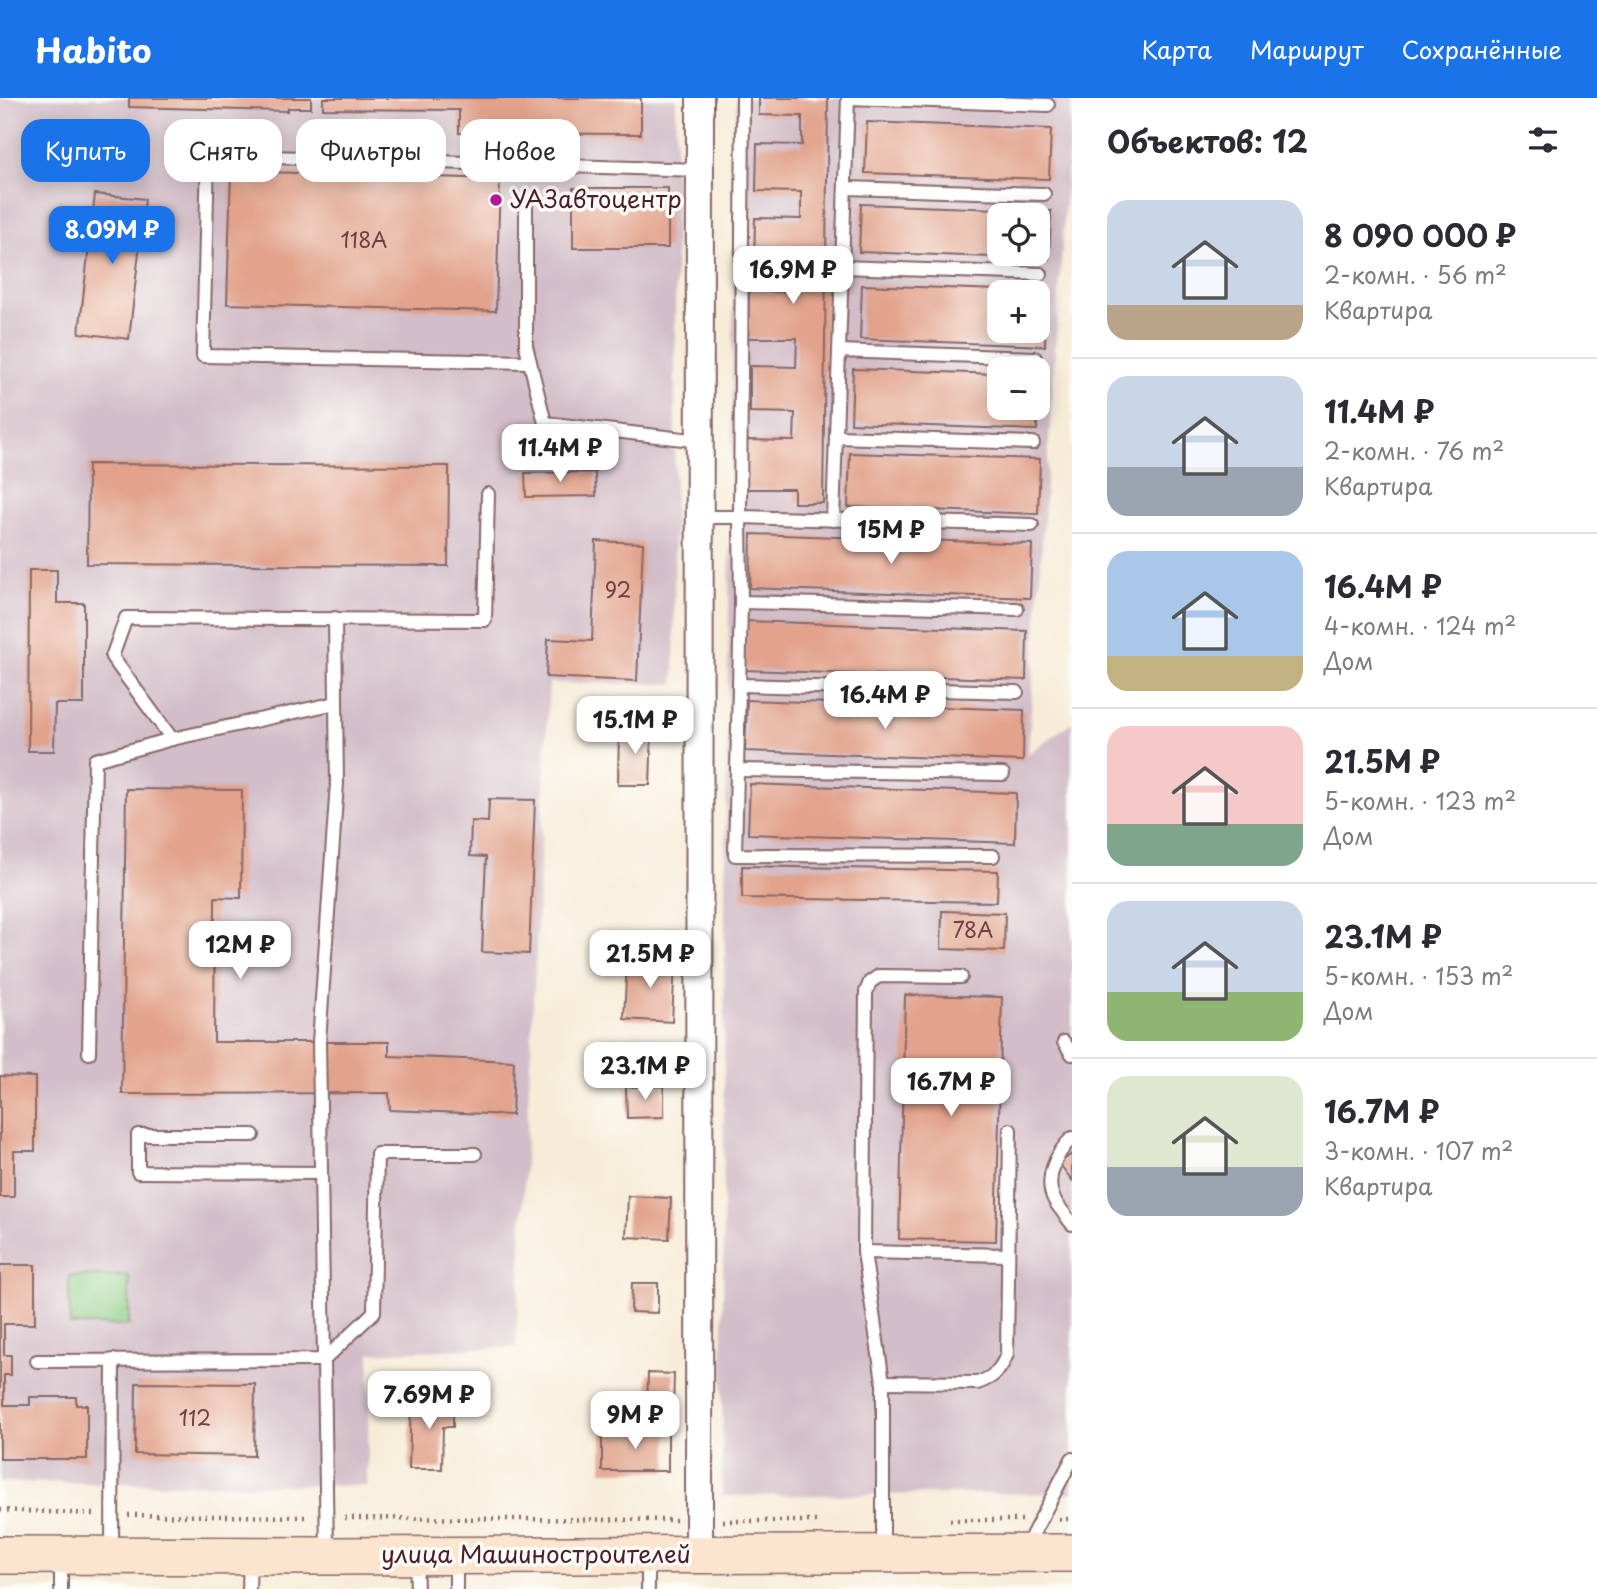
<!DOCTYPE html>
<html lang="ru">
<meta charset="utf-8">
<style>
:root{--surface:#fff;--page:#f7f7f7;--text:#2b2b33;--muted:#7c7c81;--line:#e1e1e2;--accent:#1a73e8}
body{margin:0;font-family:"Playpen Sans",sans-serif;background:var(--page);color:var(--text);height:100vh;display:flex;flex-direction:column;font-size:26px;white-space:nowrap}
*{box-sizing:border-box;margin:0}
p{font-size:23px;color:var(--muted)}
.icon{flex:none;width:38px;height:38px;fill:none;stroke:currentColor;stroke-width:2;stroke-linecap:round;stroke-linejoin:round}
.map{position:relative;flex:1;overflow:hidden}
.side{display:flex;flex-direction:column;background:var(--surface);width:525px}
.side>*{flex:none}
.guide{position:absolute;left:21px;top:21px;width:665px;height:63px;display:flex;gap:14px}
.controls{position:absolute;left:987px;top:105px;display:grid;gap:14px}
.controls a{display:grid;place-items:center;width:63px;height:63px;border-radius:14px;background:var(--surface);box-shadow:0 4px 18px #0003;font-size:35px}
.price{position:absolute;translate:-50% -60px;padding:0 16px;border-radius:14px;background:#fff;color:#222;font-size:23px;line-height:46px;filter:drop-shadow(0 2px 4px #0008)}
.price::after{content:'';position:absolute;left:50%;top:42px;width:21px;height:16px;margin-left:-10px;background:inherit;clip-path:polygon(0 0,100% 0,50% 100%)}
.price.current{background:var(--accent);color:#fff}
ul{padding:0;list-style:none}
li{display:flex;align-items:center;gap:21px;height:175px;padding:0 35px}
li+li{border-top:2px solid var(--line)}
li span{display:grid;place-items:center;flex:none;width:196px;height:140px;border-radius:21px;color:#555}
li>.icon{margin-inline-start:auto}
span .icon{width:84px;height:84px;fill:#fffc;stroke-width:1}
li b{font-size:30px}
h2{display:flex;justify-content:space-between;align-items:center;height:84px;padding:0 35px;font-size:30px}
.tag{padding:0 24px;border-radius:21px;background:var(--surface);box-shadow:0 4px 18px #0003;font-size:24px;line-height:63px}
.tag.current{background:var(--accent);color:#fff}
header{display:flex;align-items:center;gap:42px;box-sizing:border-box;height:98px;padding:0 35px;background:var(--accent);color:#fff}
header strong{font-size:33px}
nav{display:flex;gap:38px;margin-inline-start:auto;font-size:24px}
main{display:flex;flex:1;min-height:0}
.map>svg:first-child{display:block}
.industrial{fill:#d2bdc8;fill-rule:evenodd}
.green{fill:#8cce86;stroke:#6b7658;stroke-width:2}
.building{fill:#e2a28b;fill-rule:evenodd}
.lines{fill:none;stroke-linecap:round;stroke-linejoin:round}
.service-casing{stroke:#876768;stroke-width:16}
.minor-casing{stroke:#876768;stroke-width:30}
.secondary-casing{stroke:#876768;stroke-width:40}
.path{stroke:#876768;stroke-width:4.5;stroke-dasharray:2 5;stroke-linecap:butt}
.service{stroke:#fff;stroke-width:12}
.minor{stroke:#fff;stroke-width:26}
.secondary{stroke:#fce5cf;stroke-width:37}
.poi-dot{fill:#b5179e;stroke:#fdfcf7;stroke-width:2.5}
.labels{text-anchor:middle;stroke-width:7;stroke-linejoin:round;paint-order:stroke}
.number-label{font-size:21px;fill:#704043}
.poi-label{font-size:24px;fill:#4a1f2b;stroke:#fdfcf7;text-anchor:start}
.street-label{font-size:24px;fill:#4a1f2b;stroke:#fdfcf7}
</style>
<header>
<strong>Habito</strong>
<nav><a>Карта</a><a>Маршрут</a><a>Сохранённые</a></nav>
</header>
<main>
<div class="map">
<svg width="1072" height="1491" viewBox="0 0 1072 1491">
<rect width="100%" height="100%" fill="#fdfcf7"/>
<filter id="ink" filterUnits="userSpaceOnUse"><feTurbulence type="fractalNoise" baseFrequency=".0143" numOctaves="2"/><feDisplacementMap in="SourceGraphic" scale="14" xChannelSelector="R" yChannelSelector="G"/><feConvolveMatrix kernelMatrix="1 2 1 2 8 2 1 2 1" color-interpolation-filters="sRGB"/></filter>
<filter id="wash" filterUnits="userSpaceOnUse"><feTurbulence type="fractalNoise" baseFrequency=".00686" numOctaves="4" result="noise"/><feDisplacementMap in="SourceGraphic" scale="28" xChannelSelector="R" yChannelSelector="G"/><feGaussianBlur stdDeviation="1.57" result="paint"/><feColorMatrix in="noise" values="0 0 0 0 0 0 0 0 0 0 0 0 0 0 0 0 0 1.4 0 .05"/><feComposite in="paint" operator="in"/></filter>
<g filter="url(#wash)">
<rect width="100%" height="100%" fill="#f7ecd8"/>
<g class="industrial">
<polygon points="0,0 676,0 674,586 549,585 516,1249 370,1255 367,1388 0,1384"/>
<path d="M736,0H1072L1028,656L1072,624V1395L722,1398L725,794ZM999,117H1038V156H999ZM999,194H1038V233H999ZM999,271H1038V310H999Z"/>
</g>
<polygon class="green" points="69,1178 129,1178 129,1227 70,1227"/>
<g id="blocks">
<g class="building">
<polygon points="129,0 311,0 311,10 288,10 288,13 129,9"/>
<polygon points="323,0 641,0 641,36 459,35 459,12 323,11"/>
<polygon points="759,0 828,0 823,405 794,405 794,391 746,391 746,342 794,343 795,315 750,314 750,268 796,269 797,240 748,240 749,193 799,194 800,167 754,166 755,120 801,121 801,94 756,93 757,46 802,47 802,18 759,17"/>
<polygon points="867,24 1051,31 1049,81 865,75"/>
<polygon points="231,73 500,81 496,213 227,206"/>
<rect x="573" y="90" width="95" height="60"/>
<polygon points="95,96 145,101 129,241 79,235"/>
<path d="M861,106L1051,113L1049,161L859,154ZM999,117H1038V156H999Z"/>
<polygon points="862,187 999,192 999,233 1038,233 1038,193 1046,194 1045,248 860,241"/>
<polygon points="853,271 999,276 999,310 1037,310 1037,332 851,325"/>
<polygon points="850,355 1040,361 1038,416 848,409"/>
<polygon points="88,366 449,368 448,468 87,466"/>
<polygon points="595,374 596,398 526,399 525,375"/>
<polygon points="751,436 1032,446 1030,500 750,490"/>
<polygon points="596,443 643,445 637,583 546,579 548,541 592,543"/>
<polygon points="29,472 57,472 57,505 84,505 84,606 55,606 54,653 28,653"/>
<polygon points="747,523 1027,533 1026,582 745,572"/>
<polygon points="747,602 1024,612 1023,663 745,653"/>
<polygon points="619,629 652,629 650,687 618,687"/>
<polygon points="750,686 1016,695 1015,745 748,736"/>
<polygon points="126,691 242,692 241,800 215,799 214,944 389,944 389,958 514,963 512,1017 390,1012 389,995 122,996"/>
<polygon points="489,701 535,702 529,856 482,854 486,759 470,758 471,723 488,724"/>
<polygon points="742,768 998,773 997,804 742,800"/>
<polygon points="942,813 1005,815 1004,853 941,851"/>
<polygon points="627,861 675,863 672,924 624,921"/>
<polygon points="905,897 1002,899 996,1143 899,1141"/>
<polygon points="0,978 35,979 35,1053 14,1053 14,1099 0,1099"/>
<polygon points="664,988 664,1019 627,1020 626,989"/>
<polygon points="1072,1056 1072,1082 1059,1065"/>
<polygon points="628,1098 671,1100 669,1141 626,1139"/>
<polygon points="0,1167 35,1167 35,1226 4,1226 4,1257 11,1257 11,1277 4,1277 4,1307 30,1307 30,1299 76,1299 76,1307 87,1307 87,1361 0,1361"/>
<polygon points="632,1185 658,1185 658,1215 631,1214"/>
<polygon points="648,1275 674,1276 673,1313 647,1313"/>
<polygon points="136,1285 255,1286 254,1358 135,1356"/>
<polygon points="411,1299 453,1300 453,1329 443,1329 442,1371 409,1371"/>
<rect x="602" y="1333" width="66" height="40"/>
</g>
</g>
</g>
<g filter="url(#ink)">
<use href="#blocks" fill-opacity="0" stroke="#876768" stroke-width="2"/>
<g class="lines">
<g class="service-casing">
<g id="service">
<polyline points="743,0 740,419 1032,427"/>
<polyline points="845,90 1044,96"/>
<polyline points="526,103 526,248 545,325 700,343"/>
<polyline points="842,169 1041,176"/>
<polyline points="839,253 1035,260"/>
<polyline points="530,264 203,258 208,57 701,72"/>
<polyline points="836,339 1033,345"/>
<polyline points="701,419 740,419 741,504 735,757 993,758"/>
<polyline points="833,422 848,0 1048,7"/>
<polyline points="741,504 1017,511"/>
<polyline points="739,587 1017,594"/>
<polyline points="172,641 112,559 126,520 485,522 488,396"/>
<polyline points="737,672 1003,676"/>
<polyline points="1064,944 1072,956"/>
<polyline points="89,955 95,662 172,641 336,605"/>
<polyline points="253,1037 138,1037 138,1074 321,1075"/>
<path d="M1072,1040C1056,1055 1043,1082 1055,1103C1060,1111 1066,1118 1072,1126"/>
<polyline points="864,1154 1008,1157"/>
<polyline points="37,1263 324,1262 374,1214 377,1056 475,1056"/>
<path d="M883,1284L977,1285C993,1280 1001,1272 1007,1256L1010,1032"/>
<polyline points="1025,1451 1072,1361"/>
<polyline points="327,1453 319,944 337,685 335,520"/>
<polyline points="112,1454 113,1262"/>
<polyline points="883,1454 883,1284 864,1154 866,894 870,884 879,878 961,879"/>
<polyline points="648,1460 648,1491"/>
<polyline points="416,1461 417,1491"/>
<polyline points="456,1461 456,1491"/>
<polyline points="61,1491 61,1461"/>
<polyline points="249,1491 250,1461"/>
</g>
</g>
<g class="minor-casing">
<polyline id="minor" points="699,1456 700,0"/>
</g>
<g class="secondary-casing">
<polyline id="secondary" points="0,1457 327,1458 1072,1455"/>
</g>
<g class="path">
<polyline points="0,1412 95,1416"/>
<polyline points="128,1417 308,1419"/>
<polyline points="345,1420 676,1422"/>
<polyline points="1059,1421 1072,1421"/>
<polyline points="950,1422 1022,1422"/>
<polyline points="723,1423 816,1423"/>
</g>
<use href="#service" class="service"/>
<use href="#minor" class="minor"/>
<use href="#secondary" class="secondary"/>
</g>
</g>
<circle class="poi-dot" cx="496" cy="102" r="7"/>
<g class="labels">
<g class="number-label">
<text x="364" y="150">118А</text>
<text x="618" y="500">92</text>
<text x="973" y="840">78А</text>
<text x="195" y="1328">112</text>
</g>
<g class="poi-label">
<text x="510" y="110">УАЗавтоцентр</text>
</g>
<g class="street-label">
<text x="536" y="1465">улица Машиностроителей</text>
</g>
</g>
</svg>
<div class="controls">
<a><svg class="icon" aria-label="locate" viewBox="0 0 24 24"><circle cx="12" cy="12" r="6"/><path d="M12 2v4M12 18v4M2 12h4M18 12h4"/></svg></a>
<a>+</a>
<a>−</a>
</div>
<b class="price current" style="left:112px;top:168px">8.09M ₽</b>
<b class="price" style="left:793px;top:208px">16.9M ₽</b>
<b class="price" style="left:560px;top:386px">11.4M ₽</b>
<b class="price" style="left:891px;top:468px">15M ₽</b>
<b class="price" style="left:885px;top:633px">16.4M ₽</b>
<b class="price" style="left:635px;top:658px">15.1M ₽</b>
<b class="price" style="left:240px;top:883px">12M ₽</b>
<b class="price" style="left:650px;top:892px">21.5M ₽</b>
<b class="price" style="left:645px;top:1004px">23.1M ₽</b>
<b class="price" style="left:951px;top:1020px">16.7M ₽</b>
<b class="price" style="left:429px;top:1333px">7.69M ₽</b>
<b class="price" style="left:635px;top:1353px">9M ₽</b>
<div class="guide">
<a class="tag current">Купить</a>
<a class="tag">Снять</a>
<a class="tag">Фильтры</a>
<a class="tag">Новое</a>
</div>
</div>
<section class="side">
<h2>Объектов: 12<svg class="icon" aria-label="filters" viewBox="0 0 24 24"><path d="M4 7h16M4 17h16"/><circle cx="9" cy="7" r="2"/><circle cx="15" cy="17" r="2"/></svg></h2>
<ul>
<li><span style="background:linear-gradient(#c9d6e8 75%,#b9a48a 0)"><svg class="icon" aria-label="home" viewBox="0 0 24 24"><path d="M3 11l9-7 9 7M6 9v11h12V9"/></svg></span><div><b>8 090 000 ₽</b><p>2-комн. · 56 m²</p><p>Квартира</p></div></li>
<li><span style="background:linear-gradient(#c9d6e8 65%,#9aa5b1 0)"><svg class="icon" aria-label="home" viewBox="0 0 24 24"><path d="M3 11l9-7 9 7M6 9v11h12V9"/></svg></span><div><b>11.4M ₽</b><p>2-комн. · 76 m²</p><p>Квартира</p></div></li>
<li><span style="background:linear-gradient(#a9c7e8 75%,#c2b280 0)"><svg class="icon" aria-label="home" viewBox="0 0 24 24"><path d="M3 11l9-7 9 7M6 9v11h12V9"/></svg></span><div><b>16.4M ₽</b><p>4-комн. · 124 m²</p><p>Дом</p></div></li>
<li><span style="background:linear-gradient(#f6c9c9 70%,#7fa58c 0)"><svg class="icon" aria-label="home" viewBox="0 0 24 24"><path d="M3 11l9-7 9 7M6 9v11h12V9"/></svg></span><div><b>21.5M ₽</b><p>5-комн. · 123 m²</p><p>Дом</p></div></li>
<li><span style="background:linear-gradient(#c9d6e8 65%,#8fb573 0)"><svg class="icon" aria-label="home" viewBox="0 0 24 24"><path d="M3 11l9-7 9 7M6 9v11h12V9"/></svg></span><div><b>23.1M ₽</b><p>5-комн. · 153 m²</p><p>Дом</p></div></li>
<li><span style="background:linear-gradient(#dfe7d0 65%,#9aa5b1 0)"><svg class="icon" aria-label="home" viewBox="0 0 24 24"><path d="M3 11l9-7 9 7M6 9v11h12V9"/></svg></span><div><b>16.7M ₽</b><p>3-комн. · 107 m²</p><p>Квартира</p></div></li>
</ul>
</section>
</main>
